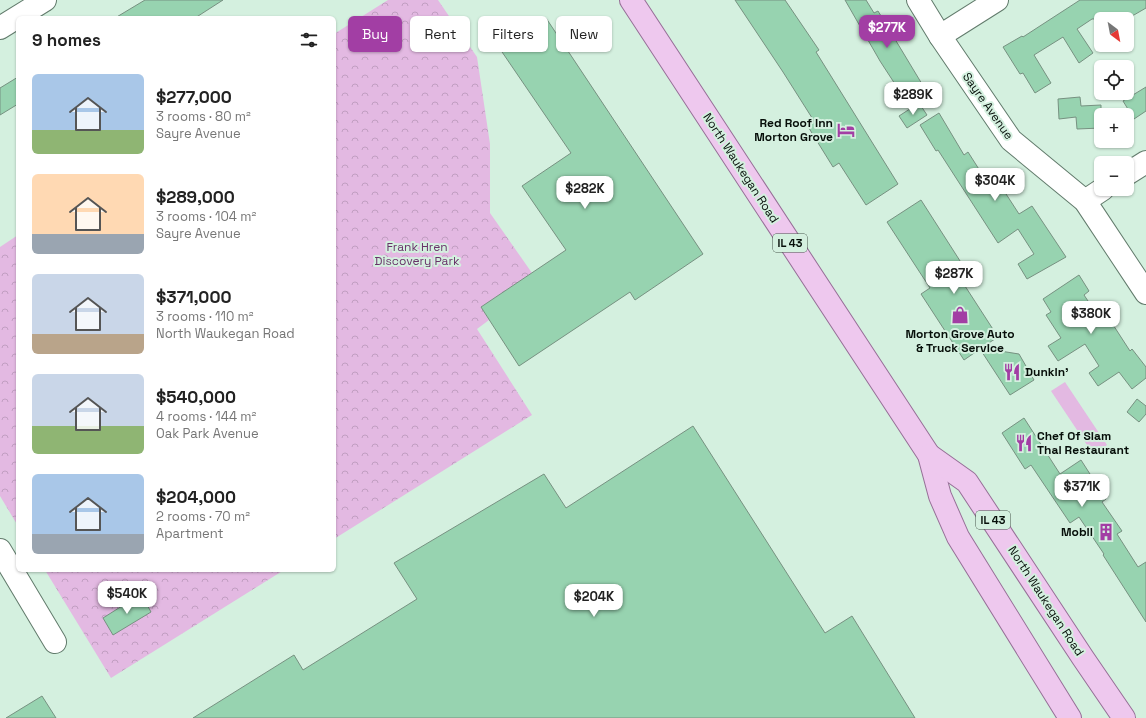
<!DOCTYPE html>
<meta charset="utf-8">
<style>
:root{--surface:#fff;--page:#f2f2f2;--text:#222;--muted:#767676;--accent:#a23ea4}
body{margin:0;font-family:"Space Grotesk",sans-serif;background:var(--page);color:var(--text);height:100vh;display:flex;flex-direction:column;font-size:15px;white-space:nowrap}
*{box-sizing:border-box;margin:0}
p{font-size:13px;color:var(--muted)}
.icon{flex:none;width:22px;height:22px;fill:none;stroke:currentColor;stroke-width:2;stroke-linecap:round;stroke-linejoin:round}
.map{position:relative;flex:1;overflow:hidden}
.side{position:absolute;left:16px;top:16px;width:320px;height:556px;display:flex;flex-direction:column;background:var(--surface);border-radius:6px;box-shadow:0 1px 3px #0004}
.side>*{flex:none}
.hud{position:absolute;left:348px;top:16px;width:380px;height:36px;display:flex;gap:8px}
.needle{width:26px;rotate:148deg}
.fabs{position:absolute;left:1094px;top:12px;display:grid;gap:8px}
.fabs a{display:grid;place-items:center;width:40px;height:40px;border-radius:6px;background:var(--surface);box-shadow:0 1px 3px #0004;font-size:20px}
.price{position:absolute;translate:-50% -34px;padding:0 9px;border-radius:8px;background:#fff;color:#222;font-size:13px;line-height:26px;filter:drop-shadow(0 1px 2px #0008)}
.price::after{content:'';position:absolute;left:50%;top:24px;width:12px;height:9px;margin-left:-6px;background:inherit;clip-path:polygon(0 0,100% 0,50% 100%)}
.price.selected{background:var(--accent);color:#fff}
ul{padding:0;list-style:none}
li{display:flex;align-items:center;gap:12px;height:100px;padding:0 16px}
li span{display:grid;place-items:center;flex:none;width:112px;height:80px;border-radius:6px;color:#555}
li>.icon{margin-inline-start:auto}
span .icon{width:48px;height:48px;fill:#fffc;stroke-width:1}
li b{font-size:17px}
h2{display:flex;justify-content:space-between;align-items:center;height:48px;padding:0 16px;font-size:17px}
.tag{padding:0 14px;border-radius:6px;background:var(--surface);box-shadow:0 1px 3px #0004;font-size:14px;line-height:36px}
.tag.selected{background:var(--accent);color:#fff}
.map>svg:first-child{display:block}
.grass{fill:#e3b9e2}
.park{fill:url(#park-crowns)}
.building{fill:#97d3b0;stroke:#779181}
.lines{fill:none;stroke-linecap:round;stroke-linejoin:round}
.minor-casing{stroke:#627b6c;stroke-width:24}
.major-casing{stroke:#966f97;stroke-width:24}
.minor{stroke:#fff;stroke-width:22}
.major{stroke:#eec8ee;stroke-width:22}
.labels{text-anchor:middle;stroke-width:4;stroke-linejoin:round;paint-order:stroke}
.shield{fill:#d4f0df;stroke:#445249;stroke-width:1}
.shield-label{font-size:11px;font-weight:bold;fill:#060e09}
.street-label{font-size:12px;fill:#060e09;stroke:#d4f0df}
.poi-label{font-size:12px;font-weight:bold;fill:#060e09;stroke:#d4f0df;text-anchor:end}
.park-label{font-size:12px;fill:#683269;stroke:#d4f0df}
</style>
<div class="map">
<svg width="1146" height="718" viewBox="0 0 1146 718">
<defs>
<pattern id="park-crowns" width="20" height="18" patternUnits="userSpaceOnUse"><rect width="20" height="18" fill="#e3b9e2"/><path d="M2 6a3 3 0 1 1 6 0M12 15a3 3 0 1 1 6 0" fill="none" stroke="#c19ec1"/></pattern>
</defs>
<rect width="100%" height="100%" fill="#d4f0df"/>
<polygon class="grass" points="1065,382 1107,445 1093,454 1051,391"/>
<g class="park">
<polygon points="388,0 438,0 477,57 490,144 490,213 532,273 481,307 489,320 477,329 532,415 334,539 334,34"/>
<polygon points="18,235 18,526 0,496 0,247"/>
<polygon points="45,570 284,570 111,678"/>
</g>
<g class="building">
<polygon points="145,0 223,0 195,18 115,18"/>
<polygon points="735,0 785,0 819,50 816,52 898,184 866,205 839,163 833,167 807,125 814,121 783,72"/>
<polygon points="845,0 866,0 874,13 878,11 925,89 906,101 880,61"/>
<polygon points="1080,0 1146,0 1146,8 1127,19 1092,19 1077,29 1093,53 1079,63 1063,37 1034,55 1051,83 1035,93 1023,73 1020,74 1003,47 1022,36 1023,37"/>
<polygon points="546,18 703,254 635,300 630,292 519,366 481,307 566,250 522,186 571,153 500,49"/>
<polygon points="18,77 18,104 0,115 0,88"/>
<polygon points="1146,87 1146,111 1134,119 1123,101"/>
<polygon points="1080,97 1081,106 1101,105 1101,128 1077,129 1076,117 1059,119 1058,99"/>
<polygon points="919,103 927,115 907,128 899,116"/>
<polygon points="939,113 964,155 968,152 989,185 997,180 1019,214 1032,206 1066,257 1027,279 1018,264 1034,254 1018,229 998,243 938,150 936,151 920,125"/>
<polygon points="921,200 962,264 954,269 998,337 981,348 1019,354 1034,380 1010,395 980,349 964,360 921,294 930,288 887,222"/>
<polygon points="1079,275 1089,291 1084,295 1102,322 1108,317 1130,351 1132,349 1146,367 1146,378 1132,389 1119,372 1098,386 1089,373 1099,366 1085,344 1058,361 1048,346 1061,338 1046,315 1051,312 1043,299"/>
<polygon points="1137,399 1146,406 1146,414 1139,422 1127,412"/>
<polygon points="1024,418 1060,474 1081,460 1106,499 1102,502 1122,531 1117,534 1138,567 1146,562 1146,622 1103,555 1104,554 1079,517 1070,523 1031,465 1025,469 1002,433"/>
<polygon points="693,426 825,633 852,616 915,718 193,718 294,655 303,670 417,599 394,563 544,474 566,508"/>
<polygon points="141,594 151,612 113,635 103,618"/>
<polygon points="42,696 56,718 6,718"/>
</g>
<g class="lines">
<g class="minor-casing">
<g id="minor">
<polyline points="918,0 940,36 1011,140 1085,201 1146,293"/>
<polyline points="0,28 45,0"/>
<polyline points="940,36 997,0"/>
<polyline points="1127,174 1146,162"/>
<polyline points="1085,201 1103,189"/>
<polyline points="0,550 55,642"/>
</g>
</g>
<g class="major-casing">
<g id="major">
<polyline points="631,0 929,455 940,496 958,537 1070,718"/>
<polyline points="929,455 967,482 1083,658 1124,718"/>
</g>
</g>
<use href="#minor" class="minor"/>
<use href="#major" class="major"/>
</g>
<defs>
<g id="hotel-bare" transform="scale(1.38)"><path d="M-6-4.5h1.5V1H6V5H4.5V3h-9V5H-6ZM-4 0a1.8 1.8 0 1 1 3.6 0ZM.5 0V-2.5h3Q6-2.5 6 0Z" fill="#a23ea4" stroke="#d4f0df" stroke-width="2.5" paint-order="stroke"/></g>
<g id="shop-bare" transform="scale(1.38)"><path d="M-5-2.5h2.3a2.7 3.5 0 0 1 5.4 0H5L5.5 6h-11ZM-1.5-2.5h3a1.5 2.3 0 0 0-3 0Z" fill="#a23ea4" stroke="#d4f0df" stroke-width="2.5" paint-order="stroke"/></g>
<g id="restaurant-bare" transform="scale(1.38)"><path d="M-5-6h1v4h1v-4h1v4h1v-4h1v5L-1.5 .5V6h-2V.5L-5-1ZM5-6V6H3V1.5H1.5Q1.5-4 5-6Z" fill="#a23ea4" stroke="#d4f0df" stroke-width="2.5" paint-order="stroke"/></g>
<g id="building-bare" transform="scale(1.38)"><path d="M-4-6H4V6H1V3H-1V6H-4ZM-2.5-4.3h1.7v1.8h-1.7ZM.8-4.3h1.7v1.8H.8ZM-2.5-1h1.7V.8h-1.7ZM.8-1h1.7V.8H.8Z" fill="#a23ea4" stroke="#d4f0df" stroke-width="2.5" paint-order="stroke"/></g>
</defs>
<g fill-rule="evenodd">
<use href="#hotel-bare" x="846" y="130"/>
<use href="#shop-bare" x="960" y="315"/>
<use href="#restaurant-bare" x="1012" y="372"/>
<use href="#restaurant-bare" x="1024" y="443"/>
<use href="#building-bare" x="1106" y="532"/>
</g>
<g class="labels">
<g class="shield">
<rect x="773" y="234" width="34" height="18" rx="3"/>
<rect x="976" y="511" width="34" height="18" rx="3"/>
</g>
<g class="shield-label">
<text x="790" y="247">IL 43</text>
<text x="993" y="524">IL 43</text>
</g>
<g class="street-label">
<text transform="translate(988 106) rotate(55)" y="4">Sayre Avenue</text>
<text transform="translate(741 168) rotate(57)" y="4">North Waukegan Road</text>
<text transform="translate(1046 601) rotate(57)" y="4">North Waukegan Road</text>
</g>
<g class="poi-label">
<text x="833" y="127">Red Roof Inn<tspan x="833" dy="14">Morton Grove</tspan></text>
<text x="960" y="338" text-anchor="middle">Morton Grove Auto<tspan x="960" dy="14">&amp; Truck Service</tspan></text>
<text x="1025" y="376" text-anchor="start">Dunkin'</text>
<text x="1037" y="440" text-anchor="start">Chef Of Siam<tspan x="1037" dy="14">Thai Restaurant</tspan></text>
<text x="1093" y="536">Mobil</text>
</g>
<g class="park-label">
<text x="417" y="251">Frank Hren<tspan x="417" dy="14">Discovery Park</tspan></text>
</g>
</g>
</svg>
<div class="fabs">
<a><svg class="needle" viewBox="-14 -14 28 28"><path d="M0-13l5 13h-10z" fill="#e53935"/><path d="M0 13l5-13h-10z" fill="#767676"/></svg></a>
<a><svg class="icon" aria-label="locate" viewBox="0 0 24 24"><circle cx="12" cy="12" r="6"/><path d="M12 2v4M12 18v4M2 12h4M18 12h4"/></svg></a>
<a>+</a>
<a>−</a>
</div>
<b class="price selected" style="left:887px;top:49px">$277K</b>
<b class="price" style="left:913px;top:116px">$289K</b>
<b class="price" style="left:995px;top:202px">$304K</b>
<b class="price" style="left:585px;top:210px">$282K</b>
<b class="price" style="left:954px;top:295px">$287K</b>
<b class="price" style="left:1091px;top:335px">$380K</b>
<b class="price" style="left:1082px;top:508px">$371K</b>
<b class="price" style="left:127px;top:615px">$540K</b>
<b class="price" style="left:594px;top:618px">$204K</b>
<div class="hud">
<a class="tag selected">Buy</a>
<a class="tag">Rent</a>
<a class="tag">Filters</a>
<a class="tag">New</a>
</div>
<section class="side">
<h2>9 homes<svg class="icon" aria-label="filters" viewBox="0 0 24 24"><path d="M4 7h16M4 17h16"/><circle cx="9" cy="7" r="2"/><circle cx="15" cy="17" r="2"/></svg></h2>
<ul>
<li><span style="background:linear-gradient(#a9c7e8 70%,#8fb573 0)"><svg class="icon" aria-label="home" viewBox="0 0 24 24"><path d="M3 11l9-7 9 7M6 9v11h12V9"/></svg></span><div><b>$277,000</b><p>3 rooms · 80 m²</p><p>Sayre Avenue</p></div></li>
<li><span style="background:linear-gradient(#ffd9b3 75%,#9aa5b1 0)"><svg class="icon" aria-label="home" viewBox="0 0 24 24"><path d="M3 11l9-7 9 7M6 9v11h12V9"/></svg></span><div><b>$289,000</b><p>3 rooms · 104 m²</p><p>Sayre Avenue</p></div></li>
<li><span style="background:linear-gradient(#c9d6e8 75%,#b9a48a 0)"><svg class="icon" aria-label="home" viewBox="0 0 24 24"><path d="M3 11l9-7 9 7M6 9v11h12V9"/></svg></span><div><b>$371,000</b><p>3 rooms · 110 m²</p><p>North Waukegan Road</p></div></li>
<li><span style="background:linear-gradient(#c9d6e8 65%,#8fb573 0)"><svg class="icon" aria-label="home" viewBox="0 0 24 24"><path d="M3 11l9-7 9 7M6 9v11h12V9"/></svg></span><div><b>$540,000</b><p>4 rooms · 144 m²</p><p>Oak Park Avenue</p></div></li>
<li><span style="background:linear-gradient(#a9c7e8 75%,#9aa5b1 0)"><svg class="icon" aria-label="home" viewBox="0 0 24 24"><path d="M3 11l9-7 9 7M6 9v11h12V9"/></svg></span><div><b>$204,000</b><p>2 rooms · 70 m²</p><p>Apartment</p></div></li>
</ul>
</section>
</div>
